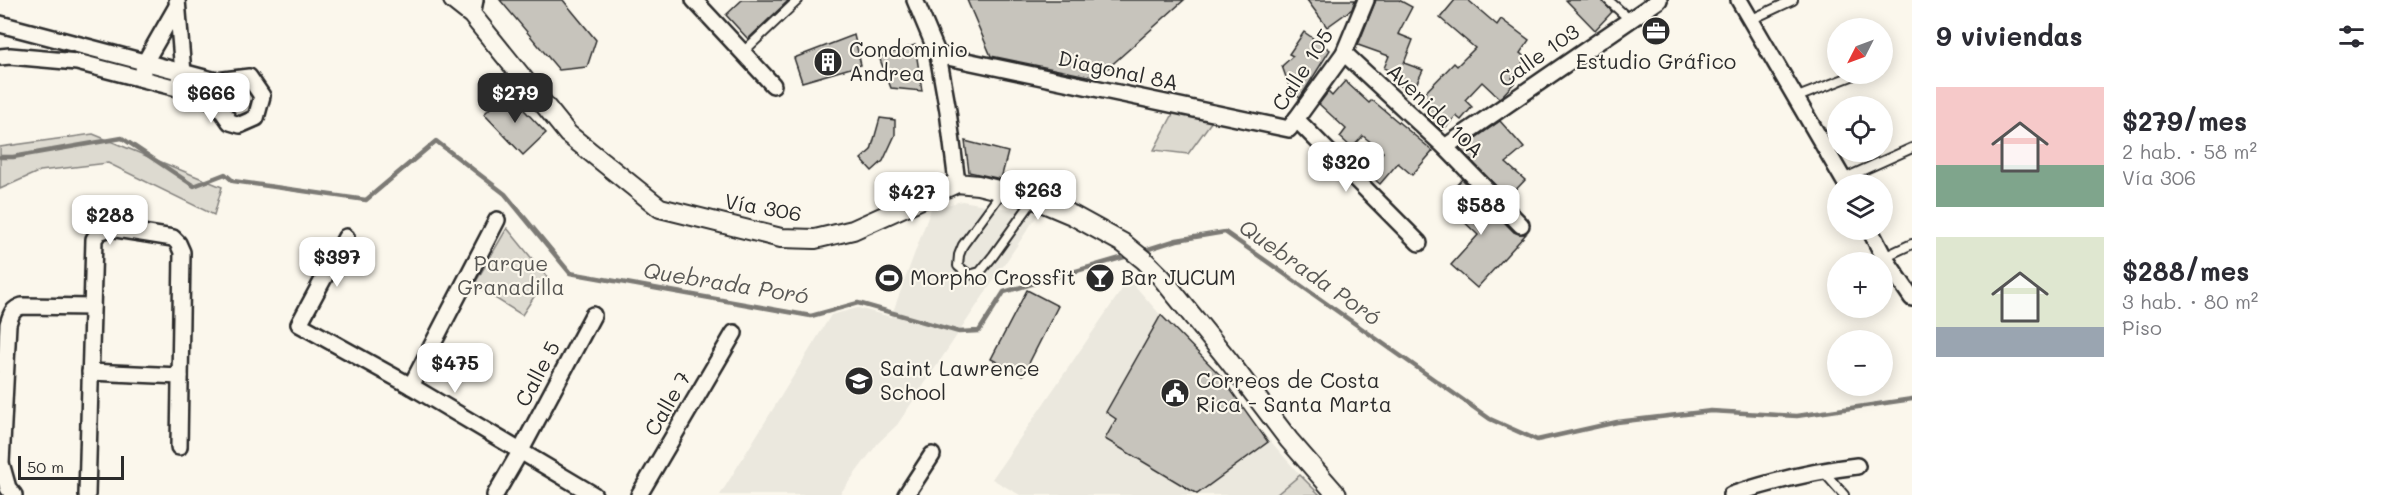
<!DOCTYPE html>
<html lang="es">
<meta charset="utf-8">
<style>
:root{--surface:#fff;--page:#f7f7f7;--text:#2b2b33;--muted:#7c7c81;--accent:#2b2b2b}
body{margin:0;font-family:Mali,sans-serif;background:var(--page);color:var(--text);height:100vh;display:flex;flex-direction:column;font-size:22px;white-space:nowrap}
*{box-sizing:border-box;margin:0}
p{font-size:20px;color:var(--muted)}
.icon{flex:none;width:33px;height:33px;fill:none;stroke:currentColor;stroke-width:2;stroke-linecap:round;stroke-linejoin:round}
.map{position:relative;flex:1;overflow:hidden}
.side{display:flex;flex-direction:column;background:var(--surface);width:480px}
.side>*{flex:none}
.needle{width:39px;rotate:228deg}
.buttons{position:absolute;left:1827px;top:18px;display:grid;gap:12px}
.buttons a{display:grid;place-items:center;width:66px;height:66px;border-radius:50%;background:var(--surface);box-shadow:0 3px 15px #0003;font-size:30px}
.scale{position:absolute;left:18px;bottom:15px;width:106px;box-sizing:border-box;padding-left:6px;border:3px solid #2b2b2b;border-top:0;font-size:16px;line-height:21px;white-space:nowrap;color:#2b2b2b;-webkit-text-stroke:4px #fbf7ec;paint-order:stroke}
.price{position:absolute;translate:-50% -51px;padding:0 14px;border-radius:12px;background:#fff;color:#222;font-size:20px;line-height:39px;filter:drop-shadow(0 2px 3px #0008)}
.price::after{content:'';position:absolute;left:50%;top:36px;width:18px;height:14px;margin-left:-9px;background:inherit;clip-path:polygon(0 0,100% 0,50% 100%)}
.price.active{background:var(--accent);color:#fff}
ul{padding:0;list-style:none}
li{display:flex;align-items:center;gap:18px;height:150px;padding:0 24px}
li span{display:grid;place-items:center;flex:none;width:168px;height:120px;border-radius:0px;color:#555}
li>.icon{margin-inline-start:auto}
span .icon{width:72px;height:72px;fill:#fffc;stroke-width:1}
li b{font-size:26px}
h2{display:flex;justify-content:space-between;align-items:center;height:72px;padding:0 24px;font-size:26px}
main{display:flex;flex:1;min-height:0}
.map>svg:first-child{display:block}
.built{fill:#ebe8de}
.green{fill:#dddad0;stroke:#84827e;stroke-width:1.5}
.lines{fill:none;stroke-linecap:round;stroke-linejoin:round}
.stream{stroke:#7b7a75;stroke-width:4.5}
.building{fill:#c7c4bc;stroke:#2b2b2b;stroke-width:1.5}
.service-casing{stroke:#2b2b2b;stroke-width:12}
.minor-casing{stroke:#2b2b2b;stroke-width:20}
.tertiary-casing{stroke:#2b2b2b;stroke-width:22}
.service{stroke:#fbf7ec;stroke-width:8}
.minor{stroke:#fbf7ec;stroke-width:15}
.tertiary{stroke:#fbf7ec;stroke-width:18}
.labels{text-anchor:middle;stroke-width:4.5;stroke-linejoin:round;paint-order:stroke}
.poi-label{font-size:21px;fill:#2b2b2b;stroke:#fbf7ec;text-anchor:start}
.street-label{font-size:21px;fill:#2b2b2b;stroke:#fbf7ec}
.park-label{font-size:21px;fill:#585754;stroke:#fbf7ec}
.water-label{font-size:22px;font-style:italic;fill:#5a5956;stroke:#fbf7ec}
</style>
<main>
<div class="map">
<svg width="1912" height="495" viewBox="0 0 1912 495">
<rect width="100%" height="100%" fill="#fbf7ec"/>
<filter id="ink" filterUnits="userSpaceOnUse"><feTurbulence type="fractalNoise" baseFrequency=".0167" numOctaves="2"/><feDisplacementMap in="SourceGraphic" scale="12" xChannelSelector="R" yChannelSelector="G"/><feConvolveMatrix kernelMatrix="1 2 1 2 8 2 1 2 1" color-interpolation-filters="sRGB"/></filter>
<g filter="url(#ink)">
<g class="built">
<polygon points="962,201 1038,214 897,425 878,443 839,495 720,495 831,315 858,308 891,317 931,209"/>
<polygon points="1129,279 1300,475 1276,495 1020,495 992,479"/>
</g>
<g class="green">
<polygon points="1174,112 1212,121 1188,154 1154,150"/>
<polygon points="93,134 222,187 214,215 108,163 40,171 0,189 0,147"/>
<polygon points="507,228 547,277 522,315 474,285"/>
<polygon points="1300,475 1320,495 1276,495"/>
</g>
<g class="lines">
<g class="stream">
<polyline points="0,157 13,157 122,138 194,186 225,174 233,181 366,200 436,141 505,194 570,273 811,316 858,303 959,332 979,331 1004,292 1131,255"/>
<polyline points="1142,251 1177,240 1225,232 1490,419 1537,440 1617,422 1711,411 1797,416 1912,399"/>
</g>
</g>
<g class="building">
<polygon points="500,0 563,0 596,40 587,67 559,70"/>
<polygon points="742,0 789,0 748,39 726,15"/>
<polygon points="967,0 1184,0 1097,78 991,56"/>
<polygon points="1307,0 1355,0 1352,9 1327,27"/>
<polygon points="1376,0 1399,0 1412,7 1398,34 1413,40 1404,63 1423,70 1413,91 1396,84 1400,75 1384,68 1389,56 1358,45"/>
<polygon points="1455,0 1468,0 1497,25 1501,19 1529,40 1520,53 1526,58 1512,78 1516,81 1503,95 1499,98 1482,82 1465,100 1472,107 1461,120 1456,116 1442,131 1424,115 1434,105 1419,99 1454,63 1457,66 1475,48 1440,18"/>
<polygon points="1566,0 1602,0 1612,12 1595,30"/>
<polygon points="1304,32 1330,50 1300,98 1291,91 1282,66 1293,56 1289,54"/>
<polygon points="854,35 861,65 802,82 794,58"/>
<polygon points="915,45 922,91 891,88 879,57"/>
<polygon points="1345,81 1369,103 1372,100 1433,151 1412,175 1398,163 1380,184 1366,172 1383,152 1363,136 1352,148 1340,137 1346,129 1319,104 1328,92 1332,96"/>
<polygon points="507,92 546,133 523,155 484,114"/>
<polygon points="880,118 895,120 895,135 883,161 872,171 861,159 871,150"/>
<polygon points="1500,121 1524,148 1506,163 1525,180 1508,198 1460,149"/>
<polygon points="965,141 1008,152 1001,179 969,172"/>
<polygon points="1462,179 1514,232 1519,234 1526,234 1477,288 1451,265 1478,235 1457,215 1461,210 1446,197"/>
<polygon points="1027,290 1058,306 1023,375 991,359"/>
<polygon points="1161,315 1220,375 1268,442 1197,494 1105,439 1116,419 1106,412"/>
</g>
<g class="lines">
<g class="service-casing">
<g id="service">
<polyline points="1608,0 1629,19"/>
<polyline points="1750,20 1793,0"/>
<polyline points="742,53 798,0"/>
<polyline points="1795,98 1857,74"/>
<polyline points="1843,179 1912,148"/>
<polyline points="1002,192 963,245 959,255 958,266 969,275 980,272 993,256 1034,199"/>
<polyline points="1884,257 1912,244"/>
<polyline points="1823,471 1844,495"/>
</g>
</g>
<g class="minor-casing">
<g id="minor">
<polyline points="177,0 183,73 180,80"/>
<polyline points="694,0 773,85"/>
<polyline points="915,0 938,55 948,111 957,183"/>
<polyline points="1739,0 1846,184"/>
<polyline points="472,15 475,0"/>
<polyline points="0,24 216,81 249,77 262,96 256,118 240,125 230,122 216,102 177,88 77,62 10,56 0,57"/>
<polyline points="1344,53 1445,147 1521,225"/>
<polyline points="938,55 1289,129 1344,53 1366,0"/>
<polyline points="143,71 145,62 176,8"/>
<polyline points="1296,119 1419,243"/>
<polyline points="1445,147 1659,0"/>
<polyline points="1870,230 1884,257 1912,298"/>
<polyline points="346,237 299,324 411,386 594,495"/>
<polyline points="90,372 180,376"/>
<polyline points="411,386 497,220"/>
<path d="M14,495L8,488L1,463L8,324C11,315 12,309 22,306L92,307"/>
<polyline points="87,495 94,239 99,232 110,228 173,238 178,243 182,252 179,447"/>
<polyline points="495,495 520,452 593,315"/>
<polyline points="639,495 734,333"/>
<polyline points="906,495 932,455"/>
<path d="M1731,495C1773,481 1813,471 1857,466"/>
</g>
</g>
<g class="tertiary-casing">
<polyline id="tertiary" points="453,0 472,15 568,134 660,208 781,238 815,239 853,230 957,183 978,185 1034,199 1072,215 1123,243 1144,260 1161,277 1229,361 1289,440 1337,495"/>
</g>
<use href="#service" class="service"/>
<use href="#minor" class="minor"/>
<use href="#tertiary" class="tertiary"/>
</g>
</g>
<defs>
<g id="office-disc" transform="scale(1.5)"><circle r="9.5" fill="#2b2b2b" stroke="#fbf7ec"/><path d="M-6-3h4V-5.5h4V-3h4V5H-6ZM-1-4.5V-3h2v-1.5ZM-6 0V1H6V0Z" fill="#fff"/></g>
<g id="building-disc" transform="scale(1.5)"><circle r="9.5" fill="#2b2b2b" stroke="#fbf7ec"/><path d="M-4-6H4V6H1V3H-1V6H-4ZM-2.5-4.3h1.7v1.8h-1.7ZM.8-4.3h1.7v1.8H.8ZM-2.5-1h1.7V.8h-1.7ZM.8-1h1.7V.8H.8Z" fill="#fff"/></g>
<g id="stadium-disc" transform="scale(1.5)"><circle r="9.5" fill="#2b2b2b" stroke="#fbf7ec"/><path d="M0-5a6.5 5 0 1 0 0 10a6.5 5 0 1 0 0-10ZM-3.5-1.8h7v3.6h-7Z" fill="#fff"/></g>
<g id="bar-disc" transform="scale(1.5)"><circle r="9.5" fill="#2b2b2b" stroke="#fbf7ec"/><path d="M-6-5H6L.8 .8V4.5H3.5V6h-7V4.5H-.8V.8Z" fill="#fff"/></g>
<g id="school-disc" transform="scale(1.5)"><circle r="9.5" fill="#2b2b2b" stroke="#fbf7ec"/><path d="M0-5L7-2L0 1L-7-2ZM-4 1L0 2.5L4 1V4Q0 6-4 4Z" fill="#fff"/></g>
<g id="civic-disc" transform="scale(1.5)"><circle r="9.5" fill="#2b2b2b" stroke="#fbf7ec"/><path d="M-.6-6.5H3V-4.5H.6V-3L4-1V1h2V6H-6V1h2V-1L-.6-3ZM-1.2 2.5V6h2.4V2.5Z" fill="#fff"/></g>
</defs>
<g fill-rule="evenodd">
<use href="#office-disc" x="1656" y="31"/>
<use href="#building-disc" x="828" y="62"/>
<use href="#stadium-disc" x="889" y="278"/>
<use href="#bar-disc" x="1100" y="278"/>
<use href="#school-disc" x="859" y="381"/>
<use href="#civic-disc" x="1175" y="393"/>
</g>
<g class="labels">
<g class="poi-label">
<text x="849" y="57">Condominio<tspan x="849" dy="24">Andrea</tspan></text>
<text x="1656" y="69" text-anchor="middle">Estudio Gráfico</text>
<text x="910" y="285">Morpho Crossfit</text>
<text x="1121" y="285">Bar JUCUM</text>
<text x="880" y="376">Saint Lawrence<tspan x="880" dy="24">School</tspan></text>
<text x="1196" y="388">Correos de Costa<tspan x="1196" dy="24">Rica - Santa Marta</tspan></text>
</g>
<g class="street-label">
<text transform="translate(1539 56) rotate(-35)" y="7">Calle 103</text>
<text transform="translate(1303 70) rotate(-57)" y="7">Calle 105</text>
<text transform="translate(1118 71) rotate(12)" y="7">Diagonal 8A</text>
<text transform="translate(1435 111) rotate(44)" y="7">Avenida 10A</text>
<text transform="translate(763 208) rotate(10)" y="7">Vía 306</text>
<text transform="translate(538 374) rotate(-62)" y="7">Calle 5</text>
<text transform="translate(668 404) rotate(-60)" y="7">Calle 7</text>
</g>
<g class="park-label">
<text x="511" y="271">Parque<tspan x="511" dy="24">Granadilla</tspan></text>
</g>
<g class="water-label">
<text transform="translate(1310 272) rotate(35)" y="8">Quebrada Poró</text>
<text transform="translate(726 283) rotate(9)" y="8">Quebrada Poró</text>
</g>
</g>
</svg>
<div class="buttons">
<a><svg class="needle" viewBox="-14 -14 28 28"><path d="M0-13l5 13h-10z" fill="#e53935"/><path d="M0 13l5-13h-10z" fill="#7c7c81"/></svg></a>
<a><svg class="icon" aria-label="locate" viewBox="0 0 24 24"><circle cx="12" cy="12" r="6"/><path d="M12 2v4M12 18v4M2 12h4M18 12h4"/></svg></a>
<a><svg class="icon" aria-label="layers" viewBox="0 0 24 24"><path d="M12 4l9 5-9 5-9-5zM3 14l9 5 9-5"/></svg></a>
<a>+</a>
<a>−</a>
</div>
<div class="scale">50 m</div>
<b class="price" style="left:211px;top:124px">$666</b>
<b class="price active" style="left:515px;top:124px">$279</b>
<b class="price" style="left:1346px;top:193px">$320</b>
<b class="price" style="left:1038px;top:221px">$263</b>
<b class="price" style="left:912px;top:223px">$427</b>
<b class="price" style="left:1481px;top:236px">$588</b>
<b class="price" style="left:110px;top:246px">$288</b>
<b class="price" style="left:337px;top:288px">$397</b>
<b class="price" style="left:455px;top:394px">$475</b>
</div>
<section class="side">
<h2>9 viviendas<svg class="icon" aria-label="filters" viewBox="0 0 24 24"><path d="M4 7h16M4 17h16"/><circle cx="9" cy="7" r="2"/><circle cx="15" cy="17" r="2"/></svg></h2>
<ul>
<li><span style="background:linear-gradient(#f6c9c9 65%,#7fa58c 0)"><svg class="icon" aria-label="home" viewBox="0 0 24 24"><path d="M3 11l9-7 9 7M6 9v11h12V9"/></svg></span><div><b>$279/mes</b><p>2 hab. · 58 m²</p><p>Vía 306</p></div></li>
<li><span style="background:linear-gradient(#dfe7d0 75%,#9aa5b1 0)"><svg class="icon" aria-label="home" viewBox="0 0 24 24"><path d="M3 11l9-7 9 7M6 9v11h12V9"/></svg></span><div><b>$288/mes</b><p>3 hab. · 80 m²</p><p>Piso</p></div></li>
</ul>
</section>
</main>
